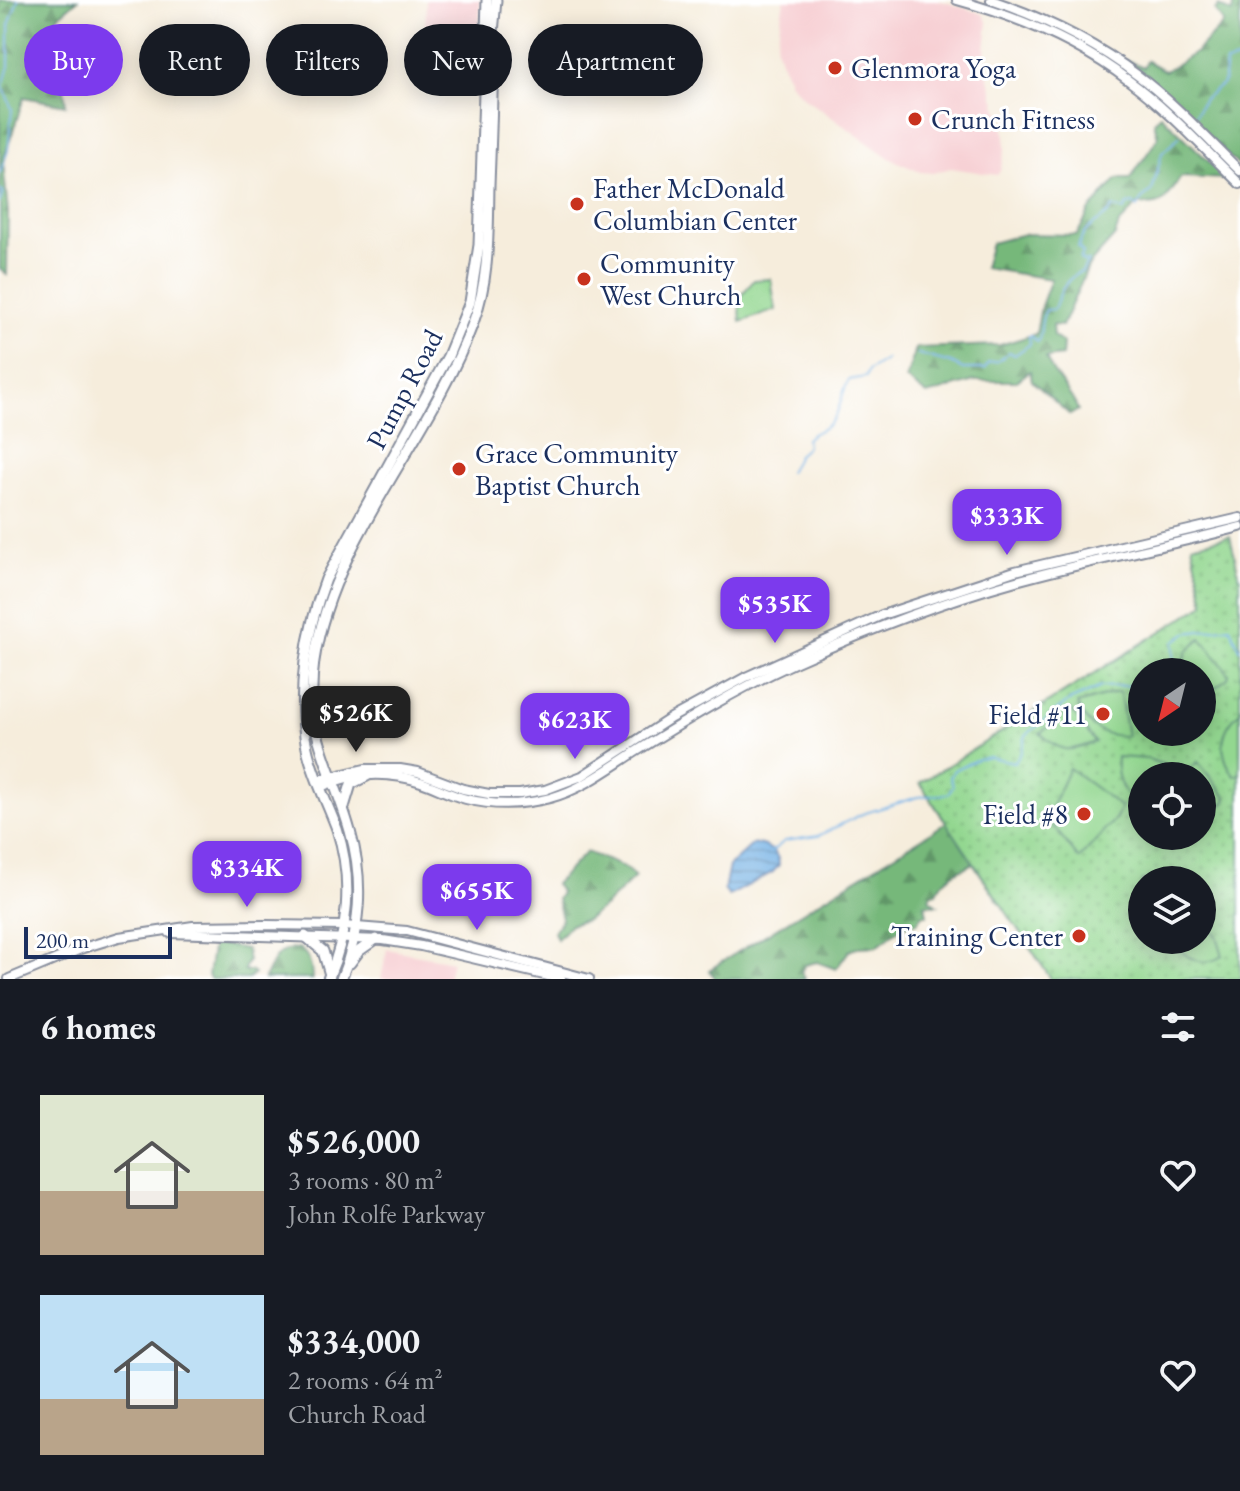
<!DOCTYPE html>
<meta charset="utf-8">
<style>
:root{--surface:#171b24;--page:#242831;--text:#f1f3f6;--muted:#9ea1a6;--accent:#7c3aed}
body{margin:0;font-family:"EB Garamond",serif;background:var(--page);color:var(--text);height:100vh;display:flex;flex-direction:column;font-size:30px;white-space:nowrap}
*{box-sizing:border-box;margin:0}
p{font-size:26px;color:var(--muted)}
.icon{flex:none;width:44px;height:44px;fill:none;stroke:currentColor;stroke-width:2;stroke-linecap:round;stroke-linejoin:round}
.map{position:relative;height:979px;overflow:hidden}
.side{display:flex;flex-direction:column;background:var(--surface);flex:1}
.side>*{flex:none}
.hud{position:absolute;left:24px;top:24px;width:800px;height:72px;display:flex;gap:16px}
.needle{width:52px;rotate:215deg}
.controls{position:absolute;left:1128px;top:658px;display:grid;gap:16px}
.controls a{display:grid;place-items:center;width:88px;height:88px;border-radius:50%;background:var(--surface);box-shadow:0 4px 20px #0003;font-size:40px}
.scale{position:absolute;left:24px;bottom:20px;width:148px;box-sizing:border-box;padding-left:8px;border:4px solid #1b2f5e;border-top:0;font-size:22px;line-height:28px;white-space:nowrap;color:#1b2f5e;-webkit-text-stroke:6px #fff;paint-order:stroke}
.price{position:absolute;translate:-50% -68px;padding:0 18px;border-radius:16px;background:var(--accent);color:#fff;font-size:26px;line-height:52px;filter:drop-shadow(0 2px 4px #0008)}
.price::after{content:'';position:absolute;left:50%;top:48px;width:24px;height:18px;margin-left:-12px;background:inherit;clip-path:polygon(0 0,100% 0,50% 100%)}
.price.on{background:#222;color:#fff}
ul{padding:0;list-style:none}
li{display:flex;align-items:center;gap:24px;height:200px;padding:0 40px}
li span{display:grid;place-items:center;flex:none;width:224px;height:160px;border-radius:0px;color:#555}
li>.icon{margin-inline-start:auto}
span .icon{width:96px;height:96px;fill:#fffc;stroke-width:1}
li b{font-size:34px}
h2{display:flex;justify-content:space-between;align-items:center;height:96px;padding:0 40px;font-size:34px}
.pill{padding:0 28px;border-radius:36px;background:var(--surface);box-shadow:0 4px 20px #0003;font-size:28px;line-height:72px}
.pill.on{background:var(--accent);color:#fff}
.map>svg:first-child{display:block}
.built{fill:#f7cfd3}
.forest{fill:url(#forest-firs);stroke:#48746c;stroke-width:2}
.park{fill:url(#park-dots);stroke:#578377;stroke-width:2;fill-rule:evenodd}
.pitch{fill:#93d790;stroke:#578377;stroke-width:2}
.water{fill:url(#water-rules);stroke:#4670a1;stroke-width:2}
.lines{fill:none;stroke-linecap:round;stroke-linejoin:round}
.stream{stroke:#72b0e4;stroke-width:2}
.secondary-casing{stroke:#888e9d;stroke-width:12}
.primary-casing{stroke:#888e9d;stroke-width:13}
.secondary{stroke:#fff;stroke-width:8}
.primary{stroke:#fff;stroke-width:9}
.poi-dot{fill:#c8321e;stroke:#fff;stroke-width:3}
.labels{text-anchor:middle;stroke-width:6;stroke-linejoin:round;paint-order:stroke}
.poi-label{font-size:28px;fill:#1b2f5e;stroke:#fff;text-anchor:start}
.street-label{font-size:28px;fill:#1b2f5e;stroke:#fff}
</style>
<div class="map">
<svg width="1240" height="979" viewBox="0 0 1240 979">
<defs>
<pattern id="forest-firs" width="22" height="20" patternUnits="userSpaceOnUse" patternTransform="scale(2)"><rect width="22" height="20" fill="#76b87a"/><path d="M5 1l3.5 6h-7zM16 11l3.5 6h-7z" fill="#609667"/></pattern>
<pattern id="park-dots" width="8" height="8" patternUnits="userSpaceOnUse" patternTransform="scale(2)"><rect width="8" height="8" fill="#93d790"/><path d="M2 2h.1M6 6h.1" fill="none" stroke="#7eb97f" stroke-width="1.8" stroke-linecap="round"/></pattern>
<pattern id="water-rules" width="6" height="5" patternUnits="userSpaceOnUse" patternTransform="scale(2)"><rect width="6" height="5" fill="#72b0e4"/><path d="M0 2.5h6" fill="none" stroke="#5d90bc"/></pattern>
</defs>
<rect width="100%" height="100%" fill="#fff"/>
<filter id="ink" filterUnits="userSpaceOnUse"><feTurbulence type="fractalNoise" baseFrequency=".0125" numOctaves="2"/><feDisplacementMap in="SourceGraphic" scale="16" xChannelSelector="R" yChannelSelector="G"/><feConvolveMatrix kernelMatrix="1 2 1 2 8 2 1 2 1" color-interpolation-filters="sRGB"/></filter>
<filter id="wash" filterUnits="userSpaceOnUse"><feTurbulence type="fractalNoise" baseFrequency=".006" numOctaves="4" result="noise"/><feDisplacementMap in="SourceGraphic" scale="32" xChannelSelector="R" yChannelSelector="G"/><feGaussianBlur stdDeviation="1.8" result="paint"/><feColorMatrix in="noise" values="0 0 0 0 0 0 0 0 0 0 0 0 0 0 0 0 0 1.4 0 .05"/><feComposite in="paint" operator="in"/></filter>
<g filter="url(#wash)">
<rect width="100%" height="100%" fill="#f6eddc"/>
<g class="built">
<polygon points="426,0 480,0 479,44 425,44"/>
<polygon points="784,0 938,0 983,14 988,23 985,49 988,76 1005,133 1005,149 1000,171 997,175 951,168 933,173 920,172 891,159 803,97 790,83 776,47"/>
<polygon points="387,949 452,961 448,979 381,979"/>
</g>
<g class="forest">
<polygon points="0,0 77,0 39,33 58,40 66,105 24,97 3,162 8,212 7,274 0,269"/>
<polygon points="1234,0 1240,0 1240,167 1143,72 1126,60 1144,67 1147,61 1165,71 1195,53 1224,23 1215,11 1219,6 1232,13"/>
<path d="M1161,115L1227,179L1181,177C1166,199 1167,207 1138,204L1119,224L1115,236L1089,265L1062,326L1052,325L1053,336L1063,343L1062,356L1046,358C1054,378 1070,390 1078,410L1070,415L1032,381L1030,371L1017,381H974L927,395L906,379L916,348L1000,345L1036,334L1041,306L1051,279L984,268L991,243L1024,234L1077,235L1090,210L1117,179H1130L1158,138L1154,121Z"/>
<path d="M1200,543L1236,666L1142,672L999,902L973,863C959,871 941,877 937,893L931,894L929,899L937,905L925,904L927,915H922L917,923L903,926L877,946L859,947L849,951L836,969L817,962L805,965L801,971L805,979H716L709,970L946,823L920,783L1205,604L1192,545Z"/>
<polygon points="586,852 626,868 635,877 605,906 586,920 570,925 557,939 554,932 562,918 557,899 561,893 555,884"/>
<polygon points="220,944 246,949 248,961 244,969 245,972 250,971 254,974 248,979 211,979 208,976 212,948 213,945"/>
<path d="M299,948C309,955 312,968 312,979H264C273,960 275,950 299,948Z"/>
</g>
<path class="park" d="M1230,536L1240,579V979H1051L920,783L1205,604L1192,545ZM1142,672H1202V732H1142ZM1142,776H1202V836H1142ZM1142,880H1202V940H1142Z"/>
<g class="pitch">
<polygon points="771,279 776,310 741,322 739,298 754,280"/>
<polygon points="1201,638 1229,674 1228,678 1202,697 1202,672 1181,672 1187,651"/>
<path d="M1118,692L1120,694L1127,736C1102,736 1087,728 1077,704Z"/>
<path d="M1071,710L1095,742C1068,753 1061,753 1040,733Z"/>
<path d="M1240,712V773L1235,776C1218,755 1219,730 1240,712Z"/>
<path d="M1117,757L1148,759L1164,765L1163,776H1142V807C1122,796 1115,779 1117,757Z"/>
<polygon points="1198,762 1227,798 1226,802 1202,819 1202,776 1181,776"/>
<polygon points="1069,768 1121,807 1117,817 1079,859 1050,822 1050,810"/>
<path d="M1204,922L1208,923L1217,936L1223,956C1204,967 1189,961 1175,944L1180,940H1202V924Z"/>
</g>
<path class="water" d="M753,844C765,844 779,851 779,865L773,872L729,896L724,890L729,866Z"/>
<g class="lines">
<g class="stream">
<polyline points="1196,115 1203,100 1223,84 1226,63 1240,59"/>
<polyline points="0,173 8,151 12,109 3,86 9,66 9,25 18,0"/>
<polyline points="0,190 3,192 0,202"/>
<path d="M918,354L951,363L963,369H985L988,363L998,361L1009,352L1015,355L1030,344L1029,335L1038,342C1043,330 1039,321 1046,310L1054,309C1059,295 1066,276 1082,272L1088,261L1083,262L1080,259L1083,253L1078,247C1087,220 1097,228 1113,208L1124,210L1127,205L1134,204L1138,208L1141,200L1152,191L1162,153L1179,137"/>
<path d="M789,472L799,454L807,447L806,439C815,430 820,432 828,425C841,414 840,395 849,380L866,377L868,371L887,359"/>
<polyline points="1164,672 1174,659 1174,642 1186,633 1230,627 1240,649"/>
<polyline points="772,851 785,841 818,836 862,814 918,797 948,794 953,786 950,777 954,770 978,759 989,757 1014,762 1021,753 1026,735 1069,701 1101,687 1142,685"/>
</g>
</g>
</g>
<g filter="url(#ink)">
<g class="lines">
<g class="secondary-casing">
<g id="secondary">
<path d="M957,0C1019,17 1077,41 1128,80C1169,110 1204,149 1240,184"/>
<path d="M991,0C1044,18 1093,41 1137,75C1175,103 1207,139 1240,171"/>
<polyline points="318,780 365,769 400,769 418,772 463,789 489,794 520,794 545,790 582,776 671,718 746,677 882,615 1015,571 1240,518"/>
<path d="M320,787C352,773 387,771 421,782C436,787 450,795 466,799C494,806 523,805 550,798C584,789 611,767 640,749C690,718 741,687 794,663C866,631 940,602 1016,581C1090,560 1166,547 1240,527"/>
<polyline points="170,933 383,940 421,946 561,979"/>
<polyline points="9,979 83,948 119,937 193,926 266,925 344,926 407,931 589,979"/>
</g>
</g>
<g class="primary-casing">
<g id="primary">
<polyline points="344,807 351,784 367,776"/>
<polyline points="305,936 323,951 330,975"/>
<polyline points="350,963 359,951 376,939"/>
<path d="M328,979C349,932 353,878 337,829C327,802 313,776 307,748C296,693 306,631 326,579L448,356L470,302L479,245L487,0"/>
<path d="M341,979C361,932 364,879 350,831C332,766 304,734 314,661C332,539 431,437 473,323C490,278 488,231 489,185C491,134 493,84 493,33L496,0"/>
</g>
</g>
<use href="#secondary" class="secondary"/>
<use href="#primary" class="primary"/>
</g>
</g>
<g class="poi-dot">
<circle cx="835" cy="68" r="8"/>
<circle cx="915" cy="119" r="8"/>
<circle cx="577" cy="204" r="8"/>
<circle cx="584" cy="279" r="8"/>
<circle cx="459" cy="469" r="8"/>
<circle cx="1103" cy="714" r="8"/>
<circle cx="1084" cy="814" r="8"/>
<circle cx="1079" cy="936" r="8"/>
</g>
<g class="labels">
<g class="poi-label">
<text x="851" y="78">Glenmora Yoga</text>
<text x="931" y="129">Crunch Fitness</text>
<text x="593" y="198">Father McDonald<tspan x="593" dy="32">Columbian Center</tspan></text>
<text x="600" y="273">Community<tspan x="600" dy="32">West Church</tspan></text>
<text x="475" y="463">Grace Community<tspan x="475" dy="32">Baptist Church</tspan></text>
<text x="1087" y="724" text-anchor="end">Field #11</text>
<text x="1068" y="824" text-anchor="end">Field #8</text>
<text x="1063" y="946" text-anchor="end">Training Center</text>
</g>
<g class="street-label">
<text transform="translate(404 389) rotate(-62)" y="10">Pump Road</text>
</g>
</g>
</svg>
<div class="controls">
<a><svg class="needle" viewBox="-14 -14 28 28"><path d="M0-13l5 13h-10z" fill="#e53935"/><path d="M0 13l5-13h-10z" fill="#9ea1a6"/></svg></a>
<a><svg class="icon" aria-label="locate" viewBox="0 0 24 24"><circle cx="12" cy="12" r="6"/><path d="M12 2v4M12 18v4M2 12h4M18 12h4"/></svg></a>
<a><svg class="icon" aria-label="layers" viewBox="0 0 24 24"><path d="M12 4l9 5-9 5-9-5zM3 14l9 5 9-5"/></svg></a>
</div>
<div class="scale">200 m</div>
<b class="price" style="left:1007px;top:557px">$333K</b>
<b class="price" style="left:775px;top:645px">$535K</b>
<b class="price on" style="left:356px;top:754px">$526K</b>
<b class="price" style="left:575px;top:761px">$623K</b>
<b class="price" style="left:247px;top:909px">$334K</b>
<b class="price" style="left:477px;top:932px">$655K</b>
<div class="hud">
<a class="pill on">Buy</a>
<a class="pill">Rent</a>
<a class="pill">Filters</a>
<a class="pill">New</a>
<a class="pill">Apartment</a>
</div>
</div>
<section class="side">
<h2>6 homes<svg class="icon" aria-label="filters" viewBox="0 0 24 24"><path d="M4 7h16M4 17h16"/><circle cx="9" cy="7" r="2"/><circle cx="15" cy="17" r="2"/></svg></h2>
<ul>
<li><span style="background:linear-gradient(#dfe7d0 60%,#b9a48a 0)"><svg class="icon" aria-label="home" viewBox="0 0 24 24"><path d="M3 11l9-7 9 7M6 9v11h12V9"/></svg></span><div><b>$526,000</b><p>3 rooms · 80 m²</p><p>John Rolfe Parkway</p></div><svg class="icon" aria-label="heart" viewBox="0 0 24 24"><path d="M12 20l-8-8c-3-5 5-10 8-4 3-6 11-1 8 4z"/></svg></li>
<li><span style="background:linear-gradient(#bfe0f5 65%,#b9a48a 0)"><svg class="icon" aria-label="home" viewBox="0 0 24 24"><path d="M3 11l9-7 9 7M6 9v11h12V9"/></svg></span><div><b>$334,000</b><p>2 rooms · 64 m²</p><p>Church Road</p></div><svg class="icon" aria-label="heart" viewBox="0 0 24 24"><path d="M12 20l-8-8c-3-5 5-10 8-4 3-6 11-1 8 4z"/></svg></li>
</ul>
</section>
